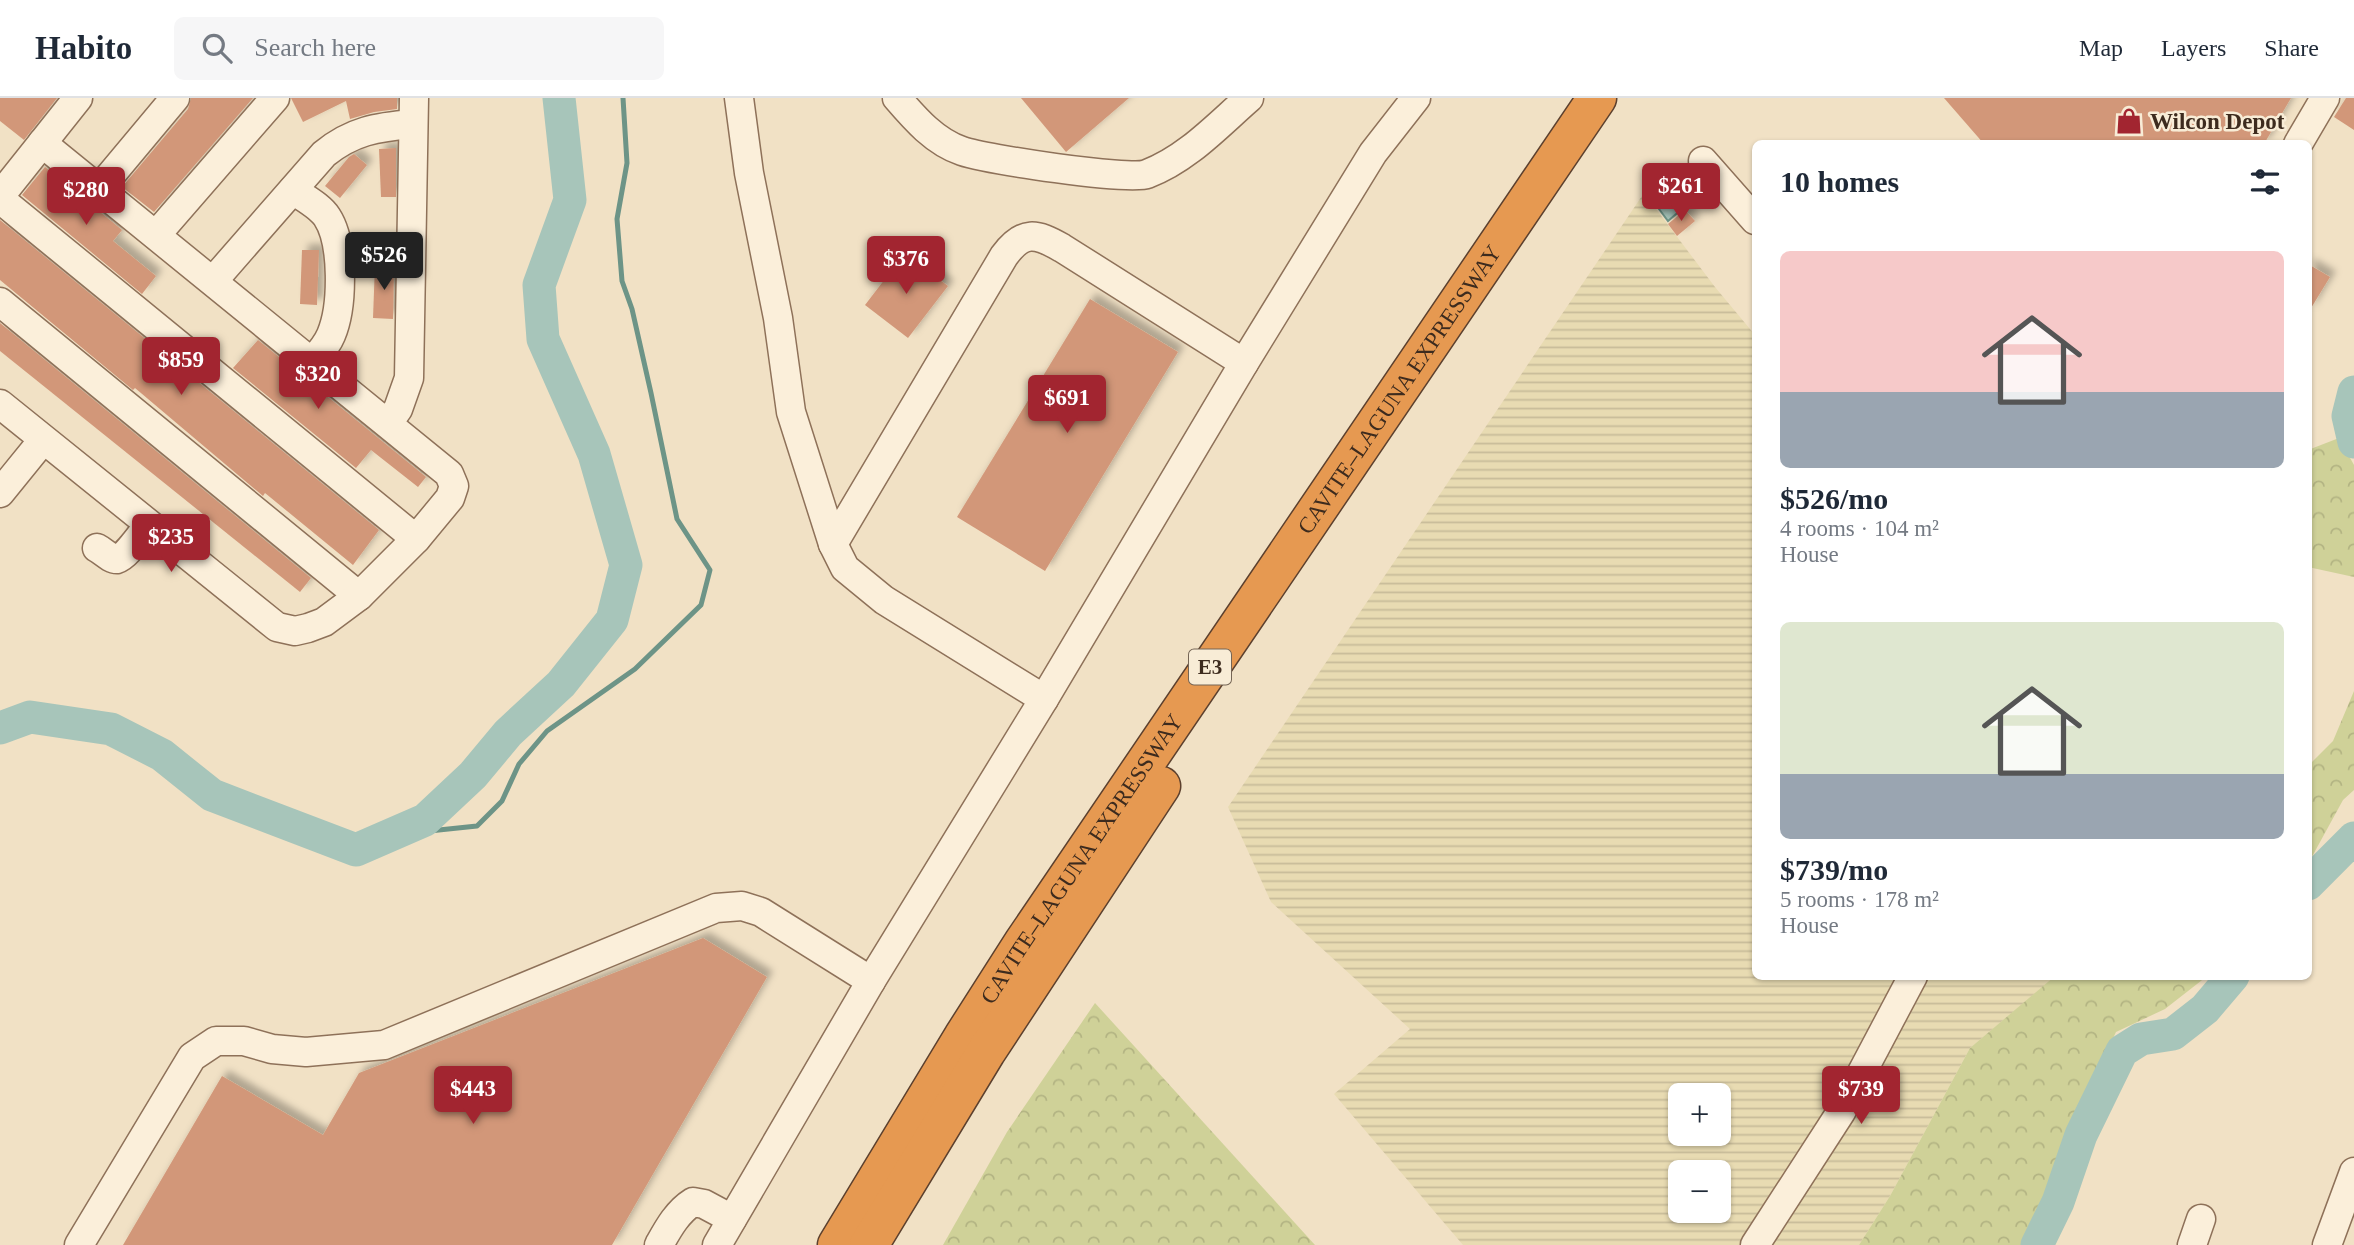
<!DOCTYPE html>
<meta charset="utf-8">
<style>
:root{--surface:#fff;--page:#f6f6f7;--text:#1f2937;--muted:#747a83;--line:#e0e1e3;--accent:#a22530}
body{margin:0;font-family:Georgia,serif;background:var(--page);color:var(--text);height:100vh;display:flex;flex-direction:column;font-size:26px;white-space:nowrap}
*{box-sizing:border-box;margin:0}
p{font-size:23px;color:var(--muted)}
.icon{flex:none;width:38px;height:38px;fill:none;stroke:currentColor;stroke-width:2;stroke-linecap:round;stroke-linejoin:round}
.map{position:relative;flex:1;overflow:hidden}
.details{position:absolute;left:1752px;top:42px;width:560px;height:840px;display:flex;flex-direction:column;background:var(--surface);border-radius:10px;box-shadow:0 2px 5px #0004}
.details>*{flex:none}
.controls{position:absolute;left:1668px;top:985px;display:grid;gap:14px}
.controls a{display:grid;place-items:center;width:63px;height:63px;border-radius:10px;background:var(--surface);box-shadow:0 2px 5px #0004;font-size:35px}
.price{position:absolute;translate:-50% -60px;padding:0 16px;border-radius:7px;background:var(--accent);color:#fff;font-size:23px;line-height:46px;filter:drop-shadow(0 2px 4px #0008)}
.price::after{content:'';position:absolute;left:50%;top:42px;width:21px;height:16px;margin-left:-10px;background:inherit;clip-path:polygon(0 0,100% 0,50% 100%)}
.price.on{background:#222;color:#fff}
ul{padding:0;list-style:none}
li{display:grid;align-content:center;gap:14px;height:371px;padding:0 28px}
li span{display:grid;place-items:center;height:217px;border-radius:10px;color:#555}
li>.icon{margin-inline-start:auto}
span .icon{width:126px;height:126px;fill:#fffc;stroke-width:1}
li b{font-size:30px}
h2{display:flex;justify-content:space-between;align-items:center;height:84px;padding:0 28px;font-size:30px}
header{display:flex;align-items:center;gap:42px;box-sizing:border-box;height:98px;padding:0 35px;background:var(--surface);border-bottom:2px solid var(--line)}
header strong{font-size:33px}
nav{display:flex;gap:38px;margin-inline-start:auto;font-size:24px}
.search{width:490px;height:63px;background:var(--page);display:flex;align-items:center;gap:18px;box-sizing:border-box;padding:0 24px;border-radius:10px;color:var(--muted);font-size:26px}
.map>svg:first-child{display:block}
.farmland{fill:url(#farmland-rules);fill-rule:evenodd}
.forest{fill:url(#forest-crowns)}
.water{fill:#a7c5ba;stroke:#6d9487;stroke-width:2}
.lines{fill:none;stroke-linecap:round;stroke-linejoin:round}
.stream{stroke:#6d9487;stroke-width:5}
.river{stroke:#a7c5ba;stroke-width:33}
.building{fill:#d29779;filter:url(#shadow)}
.minor-casing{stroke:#8e7159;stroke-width:31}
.highway-casing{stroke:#5c402e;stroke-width:41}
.minor{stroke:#fbefda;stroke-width:28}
.highway{stroke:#e69951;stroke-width:38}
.labels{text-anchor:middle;stroke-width:5;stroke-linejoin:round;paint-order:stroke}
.shield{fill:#f8ecd6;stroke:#756555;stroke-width:2}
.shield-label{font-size:21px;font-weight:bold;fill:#3d2b1e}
.poi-label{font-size:23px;font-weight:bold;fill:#3d2b1e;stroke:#f8ecd6;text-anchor:start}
.street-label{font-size:23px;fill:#3d2b1e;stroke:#f8ecd6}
</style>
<header>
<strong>Habito</strong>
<div class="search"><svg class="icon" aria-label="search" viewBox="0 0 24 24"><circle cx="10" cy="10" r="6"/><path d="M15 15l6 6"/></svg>Search here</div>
<nav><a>Map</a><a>Layers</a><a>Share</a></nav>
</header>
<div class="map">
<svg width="2354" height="1147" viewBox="0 0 2354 1147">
<defs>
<pattern id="farmland-rules" width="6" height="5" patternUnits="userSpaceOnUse" patternTransform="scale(1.75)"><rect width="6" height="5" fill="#e8dbb2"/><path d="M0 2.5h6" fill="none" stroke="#c8bc99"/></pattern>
<pattern id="forest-crowns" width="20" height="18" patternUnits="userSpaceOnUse" patternTransform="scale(1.75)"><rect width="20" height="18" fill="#cfd198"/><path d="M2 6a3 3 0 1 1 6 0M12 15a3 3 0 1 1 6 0" fill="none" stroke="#b3b483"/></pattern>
<filter id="shadow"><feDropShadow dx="6" dy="-6" stdDeviation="3.5" flood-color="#0004"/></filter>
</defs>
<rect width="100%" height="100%" fill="#f1e1c5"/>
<path class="farmland" d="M1644,95L1715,189L1755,237V878L2055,879L1970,950L1890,1098L1859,1147H1463L1334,996L1410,931L1271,804L1228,709ZM1680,998H1718V1036H1680ZM1680,1074H1718V1113H1680Z"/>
<g class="forest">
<polygon points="2339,340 2354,367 2354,479 2308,469 2308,352"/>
<polygon points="2354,593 2354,692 2343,702 2308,766 2308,665 2310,666 2333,643"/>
<polygon points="2055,878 2206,879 2165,911 2116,934 2069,1034 2041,1110 2024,1147 1859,1147 1890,1098 1970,950"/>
<polygon points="1095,905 1315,1147 943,1147 1007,1034"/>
</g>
<polygon class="water" points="1701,76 1710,87 1668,123 1659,111"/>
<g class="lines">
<polyline class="stream" points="391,737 477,728 502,703 519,666 547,633 635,571 701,507 710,472 677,421 651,295 632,211 622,183 617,121 627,65 623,0"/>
<g class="river">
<polyline points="2354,294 2348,318 2354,344"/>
<polyline points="0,630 30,619 111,631 162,657 212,697 356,752 425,722 473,677 508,635 561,586 612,522 626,467 594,356 543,241 539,187 570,102 559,0"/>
<polyline points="2308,786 2354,740"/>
<polyline points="2037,1147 2058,1104 2081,1037 2122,953 2141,941 2173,936 2205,911 2233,878"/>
</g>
</g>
<g class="building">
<polygon points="0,0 57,0 24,42 0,23"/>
<polygon points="191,0 253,0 154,114 122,89 188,11"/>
<polygon points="291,0 397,0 397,11 374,14 350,21 346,3 303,24"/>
<polygon points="1021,0 1129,0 1066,54"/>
<polygon points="1944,0 2291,0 2264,46 1984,46"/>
<polygon points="2346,0 2354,0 2354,32 2334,19"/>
<polygon points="396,50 396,99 381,99 379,51"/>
<polygon points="354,56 367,67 340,100 325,88 349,59"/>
<polygon points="45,69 122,132 113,143 156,178 142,196 22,97"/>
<polygon points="1685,112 1695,123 1677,138 1668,126"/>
<polygon points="0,122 379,432 353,467 265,395 263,398 135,290 133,292 0,182"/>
<polygon points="302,152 319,152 317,207 300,206"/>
<polygon points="905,155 948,188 908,240 865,207"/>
<polygon points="375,166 394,167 393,221 373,220"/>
<polygon points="2308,166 2330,179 2308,215"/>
<polygon points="1090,201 1178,254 1045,473 957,419"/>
<polygon points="0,225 311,480 300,494 0,253"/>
<polygon points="258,242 426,379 418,389 371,352 356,370 233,270"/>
<polygon points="703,840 767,879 612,1147 123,1147 222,978 323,1037 359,975"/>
</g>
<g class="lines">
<g class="minor-casing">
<g id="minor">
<polyline points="739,0 749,75 778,220 791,314 833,446 845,470 884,502 1044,601"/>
<path d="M897,0C915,21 935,44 962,53C985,61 1129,83 1147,76C1187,61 1218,27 1249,0"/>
<polyline points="2298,46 2325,0"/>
<polyline points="1703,63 1755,122"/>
<polyline points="99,91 175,0"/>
<path d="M293,92C304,100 320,108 327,119C344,145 343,209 331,237C327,247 319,256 312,264"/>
<polyline points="0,98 78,0"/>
<polyline points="0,101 416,441"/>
<polyline points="156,137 275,0"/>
<path d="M213,183L324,56C352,33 377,29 413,26"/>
<polyline points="0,204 359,498"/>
<polyline points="0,306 277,529 295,533 308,530 324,524 359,498 416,441 450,400 454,388 449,376 42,45"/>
<polyline points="388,325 398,311 409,280 414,0"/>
<polyline points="0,395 43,342"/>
<path d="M833,446L1004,158C1023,132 1036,135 1062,150L1244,265"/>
<path d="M97,450C103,453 110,461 117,461C126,459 143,434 149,427"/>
<polyline points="79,1147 192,959 216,943 244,943 272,951 306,954 384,947 716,810 742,808 761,814 871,883"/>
<path d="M659,1147C668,1131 677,1114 693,1104L704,1106L732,1121"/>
<polyline points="717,1147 871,883 1044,601 1244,265 1373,55 1416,0"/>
<polyline points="1755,1147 1841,1014 1913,878"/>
<polyline points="2192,1147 2201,1121"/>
<polyline points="2327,1147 2354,1074"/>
</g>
</g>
<g class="highway-casing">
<g id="highway">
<path id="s1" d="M837,1147L963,939L1023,845L1597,0"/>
<polyline points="869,1147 986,954 1161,688"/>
</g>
</g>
<use href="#minor" class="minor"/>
<use href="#highway" class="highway"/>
</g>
<defs>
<g id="shop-bare" transform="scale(2.1)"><path d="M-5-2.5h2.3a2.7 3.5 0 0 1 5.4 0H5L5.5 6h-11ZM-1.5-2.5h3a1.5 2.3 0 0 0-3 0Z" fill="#a22530" stroke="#f8ecd6" stroke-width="2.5" paint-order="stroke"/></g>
</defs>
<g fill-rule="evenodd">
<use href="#shop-bare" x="2129" y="23"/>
</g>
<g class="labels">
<rect class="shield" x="1189" y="551.5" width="42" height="35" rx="5"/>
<g class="shield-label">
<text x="1210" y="576">E3</text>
</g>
<g class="poi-label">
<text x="2150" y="31">Wilcon Depot</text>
</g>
<g class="street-label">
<text dy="8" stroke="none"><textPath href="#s1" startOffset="1024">CAVITE–LAGUNA EXPRESSWAY</textPath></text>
<text dy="8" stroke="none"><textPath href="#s1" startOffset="457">CAVITE–LAGUNA EXPRESSWAY</textPath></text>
</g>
</g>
</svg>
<div class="controls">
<a>+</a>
<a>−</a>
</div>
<b class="price" style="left:1681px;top:125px">$261</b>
<b class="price" style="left:86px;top:129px">$280</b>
<b class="price on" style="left:384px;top:194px">$526</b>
<b class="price" style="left:906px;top:198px">$376</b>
<b class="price" style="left:181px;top:299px">$859</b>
<b class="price" style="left:318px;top:313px">$320</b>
<b class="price" style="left:1067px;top:337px">$691</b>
<b class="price" style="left:171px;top:476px">$235</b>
<b class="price" style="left:473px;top:1028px">$443</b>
<b class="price" style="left:1861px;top:1028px">$739</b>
<section class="details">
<h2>10 homes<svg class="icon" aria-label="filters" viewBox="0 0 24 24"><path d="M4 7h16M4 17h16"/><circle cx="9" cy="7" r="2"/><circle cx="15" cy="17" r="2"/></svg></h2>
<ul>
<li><span style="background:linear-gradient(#f6c9c9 65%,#9aa5b1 0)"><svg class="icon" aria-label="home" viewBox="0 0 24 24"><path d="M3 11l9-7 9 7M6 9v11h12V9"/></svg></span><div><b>$526/mo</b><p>4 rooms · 104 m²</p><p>House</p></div></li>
<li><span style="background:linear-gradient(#dfe7d0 70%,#9aa5b1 0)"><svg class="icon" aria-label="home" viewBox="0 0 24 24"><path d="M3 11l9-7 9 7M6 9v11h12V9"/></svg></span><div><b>$739/mo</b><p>5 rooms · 178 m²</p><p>House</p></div></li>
</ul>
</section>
</div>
